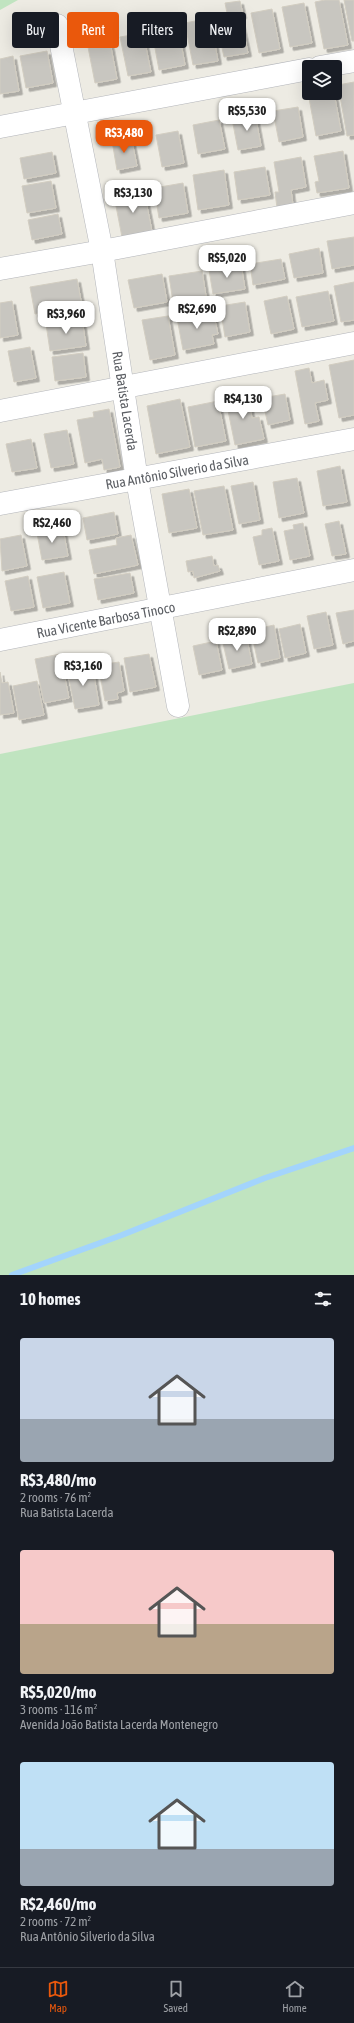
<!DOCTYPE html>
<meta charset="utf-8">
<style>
:root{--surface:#171b24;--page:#20242c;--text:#f1f3f6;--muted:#9ea1a6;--line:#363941;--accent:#ea580c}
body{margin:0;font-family:"Asap Condensed",sans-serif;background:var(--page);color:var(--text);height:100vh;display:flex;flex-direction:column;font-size:15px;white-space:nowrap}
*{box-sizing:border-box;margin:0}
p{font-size:13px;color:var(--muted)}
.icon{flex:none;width:22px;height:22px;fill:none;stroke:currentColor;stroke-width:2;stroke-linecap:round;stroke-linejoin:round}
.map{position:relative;height:1275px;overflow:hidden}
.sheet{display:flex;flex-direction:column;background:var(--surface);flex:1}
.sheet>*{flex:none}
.top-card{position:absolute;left:12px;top:12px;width:330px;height:36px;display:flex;gap:8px}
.tools{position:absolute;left:302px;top:60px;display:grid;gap:8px}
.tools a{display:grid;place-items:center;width:40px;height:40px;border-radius:4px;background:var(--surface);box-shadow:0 4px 16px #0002;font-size:20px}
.price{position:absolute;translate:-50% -34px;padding:0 9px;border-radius:8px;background:#fff;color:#222;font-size:13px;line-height:26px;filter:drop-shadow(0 1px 2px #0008)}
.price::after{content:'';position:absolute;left:50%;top:24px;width:12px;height:9px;margin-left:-6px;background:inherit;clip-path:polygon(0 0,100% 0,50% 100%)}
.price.on{background:var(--accent);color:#fff}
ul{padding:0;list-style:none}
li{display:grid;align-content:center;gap:8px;height:212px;padding:0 20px}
li span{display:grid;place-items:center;height:124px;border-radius:4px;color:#555}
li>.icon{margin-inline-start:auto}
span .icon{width:72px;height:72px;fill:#fffc;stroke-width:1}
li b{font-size:17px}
h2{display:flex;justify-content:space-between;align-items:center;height:48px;padding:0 20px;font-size:17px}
.chip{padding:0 14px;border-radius:4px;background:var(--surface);box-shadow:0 4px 16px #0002;font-size:14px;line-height:36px}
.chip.on{background:var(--accent);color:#fff}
.dock{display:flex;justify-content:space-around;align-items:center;height:56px;border-top:1px solid var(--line);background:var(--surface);font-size:11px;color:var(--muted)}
.dock a{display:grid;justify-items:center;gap:2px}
.dock .on{color:var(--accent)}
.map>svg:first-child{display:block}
.green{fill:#c0e4c0}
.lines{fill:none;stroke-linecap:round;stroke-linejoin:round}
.stream{stroke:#a3d4fc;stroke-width:6}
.building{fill:#c8c6c0;stroke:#d2cdc1;filter:url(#shadow)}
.minor-casing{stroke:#b3b5ba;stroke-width:23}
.minor{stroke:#fff;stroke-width:22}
.labels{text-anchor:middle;stroke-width:3;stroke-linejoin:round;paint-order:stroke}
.street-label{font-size:14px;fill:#5b5e63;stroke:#fff}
</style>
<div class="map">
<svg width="354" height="1275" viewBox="0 0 354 1275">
<defs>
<filter id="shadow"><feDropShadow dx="3.5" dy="3.5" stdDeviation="0" flood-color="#0004"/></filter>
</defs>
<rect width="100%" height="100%" fill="#edebe3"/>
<g class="green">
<polygon points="0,0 18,0 0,10"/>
<polygon points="354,683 354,1275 0,1275 0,754"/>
</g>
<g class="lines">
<polyline class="stream" points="12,1275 122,1235 265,1178 354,1148"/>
</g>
<g class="building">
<polygon points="325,0 339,0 348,45 324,49 315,2"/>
<polygon points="344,0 354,0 354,41 352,41"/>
<polygon points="240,1 243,15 240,16 248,53 224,57 216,20 228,18 225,3"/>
<polygon points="304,3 312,43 290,47 282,7"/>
<polygon points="272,9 280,49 259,53 251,13"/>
<polygon points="176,16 185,65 159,70 150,21"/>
<polygon points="210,18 218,61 193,65 185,23"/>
<polygon points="143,33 151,72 128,76 120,37"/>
<polygon points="109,37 117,79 95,83 87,42"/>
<polygon points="47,51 53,83 26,88 20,56"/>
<polygon points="13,56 19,91 0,94 0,59"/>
<polygon points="354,82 354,135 347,136 338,85"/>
<polygon points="334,93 341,131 316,136 309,98"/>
<polygon points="298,107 303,137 279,142 273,111"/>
<polygon points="255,114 261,146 238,150 232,119"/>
<polygon points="219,120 225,149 198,154 193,125"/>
<polygon points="178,131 184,163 162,167 156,135"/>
<polygon points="131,137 137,166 117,170 112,141"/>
<polygon points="343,151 349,188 317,193 315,182 319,181 314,156"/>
<polygon points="52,152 56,173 24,179 20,158"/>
<polygon points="301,157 306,187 291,190 293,205 277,208 275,192 279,192 274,162"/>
<polygon points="265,167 270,195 238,200 234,172"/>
<polygon points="224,170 229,205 198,210 193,175"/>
<polygon points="51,181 56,208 27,213 22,186"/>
<polygon points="183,183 188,213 159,218 154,188"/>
<polygon points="144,191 152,231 122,237 114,196"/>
<polygon points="58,214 62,234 32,240 28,220"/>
<polygon points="354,237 354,265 332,269 327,241"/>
<polygon points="319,248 323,273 294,278 289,254"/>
<polygon points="281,259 285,279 253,285 250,264"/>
<polygon points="241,264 245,289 213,294 209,270"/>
<polygon points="202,271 206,296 173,302 169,276"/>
<polygon points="162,274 167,302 134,308 128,280"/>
<polygon points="77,279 82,306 35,314 30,287"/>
<polygon points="354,282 354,320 341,322 334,286"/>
<polygon points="328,291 334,321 302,327 296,297"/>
<polygon points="287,296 294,329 271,334 264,301"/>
<polygon points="12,301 18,335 0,338 0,303"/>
<polygon points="245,302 250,332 225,337 220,306"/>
<polygon points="213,311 218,334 212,335 214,344 183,350 177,318"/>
<polygon points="168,316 175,355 150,360 142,320"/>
<polygon points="82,319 86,346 50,351 46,324"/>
<polygon points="30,347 36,378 14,382 8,351"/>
<polygon points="83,353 86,377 55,381 52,357"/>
<polygon points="354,360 354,415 339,418 329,365"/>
<polygon points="309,368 312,383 324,380 328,400 315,403 319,421 305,424 295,371"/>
<polygon points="247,392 252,418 259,417 264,439 235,445 225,396"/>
<polygon points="285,394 290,420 268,425 262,398"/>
<polygon points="180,399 190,447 156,454 147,406"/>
<polygon points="218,401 226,441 195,447 188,407"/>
<polygon points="109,409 120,467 104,470 102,459 85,463 77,420 94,417 93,412"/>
<polygon points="67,430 74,464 51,468 44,434"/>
<polygon points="31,439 37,468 12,472 6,444"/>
<polygon points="340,466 347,502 323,506 317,471"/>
<polygon points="297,478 304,513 279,518 273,482"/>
<polygon points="253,482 260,520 239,524 231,486"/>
<polygon points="224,486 233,530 203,535 194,491"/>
<polygon points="189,489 197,528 169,533 162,494"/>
<polygon points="114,512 118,534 87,540 83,518"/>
<polygon points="339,521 346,554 332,556 325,524"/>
<polygon points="303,523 310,556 290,560 284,531 294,529 293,525"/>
<polygon points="272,528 279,561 259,565 253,537 262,535 262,530"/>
<polygon points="63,529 68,556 42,560 37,533"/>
<polygon points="21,535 27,566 2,571 0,539"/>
<polygon points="131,535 138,565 94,574 89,550 117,545 116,538"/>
<polygon points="212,556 214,566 218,565 220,571 194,578 193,571 188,572 186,561"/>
<polygon points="64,572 70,603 43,608 37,577"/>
<polygon points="130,573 134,593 98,600 94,579"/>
<polygon points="28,576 34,607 11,611 5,581"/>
<polygon points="354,610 354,641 343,644 336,613"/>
<polygon points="326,612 333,645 314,649 307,616"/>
<polygon points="300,624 306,653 285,658 279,629"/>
<polygon points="274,625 280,658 258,663 251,630"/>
<polygon points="246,635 252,664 229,669 222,639"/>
<polygon points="216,641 222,670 199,675 193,646"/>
<polygon points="60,654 69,698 44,703 35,659"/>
<polygon points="149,654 156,687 130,692 124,658"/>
<polygon points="119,662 124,691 117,693 118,699 105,701 98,665"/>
<polygon points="92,664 99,705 75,709 67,669"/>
<polygon points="0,672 2,683 8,682 14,713 0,715"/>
<polygon points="37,681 44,715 19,720 13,686"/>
</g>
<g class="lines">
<g class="minor-casing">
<g id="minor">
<polyline points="57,25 102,251 137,480 178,706"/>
<polyline points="320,67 354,61"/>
<polyline points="0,127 309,69"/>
<polyline points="0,269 102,251 354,203"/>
<polyline points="0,411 354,343"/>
<polyline points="0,504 354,439"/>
<polyline points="0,640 354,570"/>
</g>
</g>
<use href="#minor" class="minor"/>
</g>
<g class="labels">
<g class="street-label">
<text transform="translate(125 401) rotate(81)" y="5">Rua Batista Lacerda</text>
<text transform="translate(177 472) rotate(-10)" y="5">Rua Antônio Silverio da Silva</text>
<text transform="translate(106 620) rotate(-11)" y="5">Rua Vicente Barbosa Tinoco</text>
</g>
</g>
</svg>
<div class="tools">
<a><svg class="icon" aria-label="layers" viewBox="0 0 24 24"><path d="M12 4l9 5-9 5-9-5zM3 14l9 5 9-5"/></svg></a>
</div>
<b class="price" style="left:247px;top:132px">R$5,530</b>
<b class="price on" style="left:124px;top:154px">R$3,480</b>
<b class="price" style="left:133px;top:214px">R$3,130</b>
<b class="price" style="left:227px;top:279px">R$5,020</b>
<b class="price" style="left:197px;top:330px">R$2,690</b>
<b class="price" style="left:66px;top:335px">R$3,960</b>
<b class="price" style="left:243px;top:420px">R$4,130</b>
<b class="price" style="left:52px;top:544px">R$2,460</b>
<b class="price" style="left:237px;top:652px">R$2,890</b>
<b class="price" style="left:83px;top:687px">R$3,160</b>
<div class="top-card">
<a class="chip">Buy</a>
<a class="chip on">Rent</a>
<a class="chip">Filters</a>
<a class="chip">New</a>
</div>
</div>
<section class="sheet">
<h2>10 homes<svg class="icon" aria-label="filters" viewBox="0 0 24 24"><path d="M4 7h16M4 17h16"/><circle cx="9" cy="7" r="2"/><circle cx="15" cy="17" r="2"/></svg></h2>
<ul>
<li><span style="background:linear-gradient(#c9d6e8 65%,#9aa5b1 0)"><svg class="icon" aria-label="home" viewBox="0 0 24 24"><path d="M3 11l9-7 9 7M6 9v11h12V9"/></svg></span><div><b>R$3,480/mo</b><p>2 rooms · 76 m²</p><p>Rua Batista Lacerda</p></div></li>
<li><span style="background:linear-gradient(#f6c9c9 60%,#b9a48a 0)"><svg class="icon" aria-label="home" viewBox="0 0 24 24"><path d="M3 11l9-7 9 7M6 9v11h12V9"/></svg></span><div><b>R$5,020/mo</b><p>3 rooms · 116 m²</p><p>Avenida João Batista Lacerda Montenegro</p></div></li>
<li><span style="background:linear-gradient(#bfe0f5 70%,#9aa5b1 0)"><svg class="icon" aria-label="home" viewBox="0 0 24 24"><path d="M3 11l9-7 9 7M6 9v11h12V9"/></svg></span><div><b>R$2,460/mo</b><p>2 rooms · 72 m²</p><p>Rua Antônio Silverio da Silva</p></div></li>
</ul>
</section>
<nav class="dock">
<a class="on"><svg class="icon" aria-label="map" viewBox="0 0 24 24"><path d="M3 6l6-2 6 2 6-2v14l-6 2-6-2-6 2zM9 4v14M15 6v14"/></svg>Map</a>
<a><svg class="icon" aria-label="saved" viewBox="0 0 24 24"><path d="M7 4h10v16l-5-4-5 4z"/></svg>Saved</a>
<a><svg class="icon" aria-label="home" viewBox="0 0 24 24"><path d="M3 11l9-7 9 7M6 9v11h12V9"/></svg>Home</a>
</nav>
